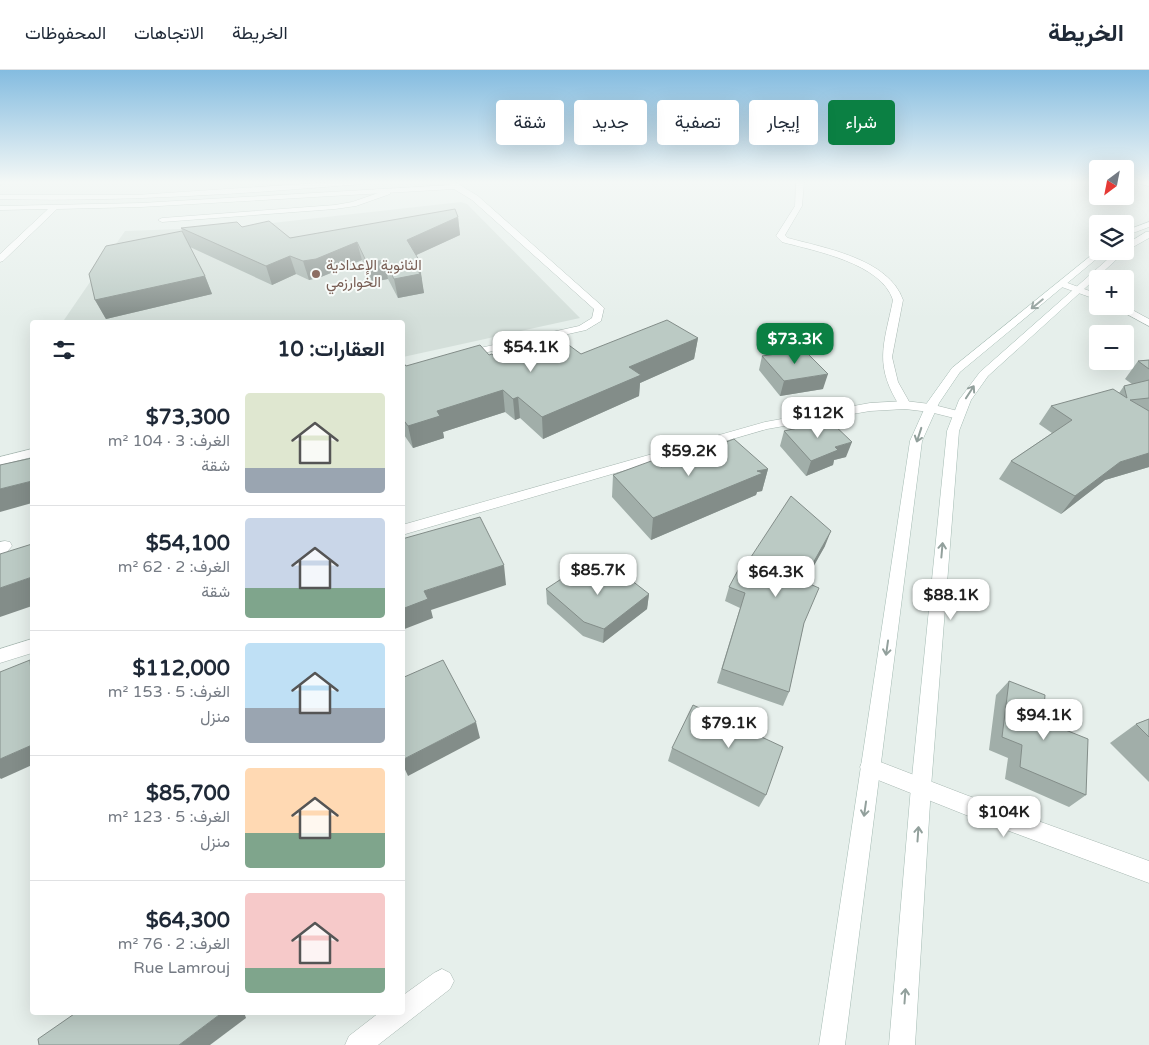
<!DOCTYPE html>
<html lang="ar">
<meta charset="utf-8">
<style>
:root{--surface:#fff;--page:#f6f6f7;--text:#1f2937;--muted:#747a83;--line:#e0e1e3;--accent:#0b8043}
body{margin:0;font-family:"Varela Round",Vazirmatn,sans-serif;background:var(--page);color:var(--text);direction:rtl;height:100vh;display:flex;flex-direction:column;font-size:19px;white-space:nowrap}
*{box-sizing:border-box;margin:0}
p{font-size:16px;color:var(--muted)}
.icon{flex:none;width:28px;height:28px;fill:none;stroke:currentColor;stroke-width:2;stroke-linecap:round;stroke-linejoin:round}
.map{position:relative;flex:1;overflow:hidden;direction:ltr}
.drawer{position:absolute;left:30px;top:250px;width:375px;height:695px;display:flex;flex-direction:column;background:var(--surface);border-radius:5px;box-shadow:0 5px 20px #0002;direction:rtl}
.drawer>*{flex:none}
.hud{position:absolute;left:420px;top:30px;width:475px;height:45px;direction:rtl;display:flex;gap:10px}
.needle{width:32px;rotate:212deg}
.fabs{position:absolute;left:1089px;top:90px;display:grid;gap:10px}
.fabs a{display:grid;place-items:center;width:45px;height:45px;border-radius:5px;background:var(--surface);box-shadow:0 5px 20px #0002;font-size:25px}
.price{position:absolute;translate:-50% -42px;padding:0 11px;border-radius:10px;background:#fff;color:#222;font-size:16px;line-height:32px;filter:drop-shadow(0 1px 2px #0008)}
.price::after{content:'';position:absolute;left:50%;top:30px;width:15px;height:11px;margin-left:-8px;background:inherit;clip-path:polygon(0 0,100% 0,50% 100%)}
.price.current{background:var(--accent);color:#fff}
ul{padding:0;list-style:none}
li{display:flex;align-items:center;gap:15px;height:125px;padding:0 20px}
li+li{border-top:1px solid var(--line)}
li span{display:grid;place-items:center;flex:none;width:140px;height:100px;border-radius:5px;color:#555}
li>.icon{margin-inline-start:auto}
span .icon{width:60px;height:60px;fill:#fffc;stroke-width:1}
li b{font-size:21px}
h2{display:flex;justify-content:space-between;align-items:center;height:60px;padding:0 20px;font-size:21px}
.chip{padding:0 18px;border-radius:5px;background:var(--surface);box-shadow:0 5px 20px #0002;font-size:18px;line-height:45px}
.chip.current{background:var(--accent);color:#fff}
header{display:flex;align-items:center;gap:30px;box-sizing:border-box;height:70px;padding:0 25px;background:var(--surface);border-bottom:1px solid var(--line)}
header strong{font-size:24px}
nav{display:flex;gap:28px;margin-inline-start:auto;font-size:18px}
.map>svg:first-child{display:block}
.built{fill:#d4dfda}
.lines{fill:none;stroke-linecap:round;stroke-linejoin:round}
.lane-casing{stroke:#a8b8b2;stroke-width:1}
.street-casing{stroke:#a8b8b2;stroke-width:1}
.secondary-casing{stroke:#a4bbb3;stroke-width:1}
.lane{fill:#fff;fill-rule:evenodd}
.street{fill:#fff;fill-rule:evenodd}
.secondary{fill:#fff;fill-rule:evenodd}
.wall{fill:#a1aea9}
.shaded-wall{fill:#838d89}
.building{fill:#bbcac4;stroke:#838d89}
.oneway{stroke:#92a09c}
.education-dot{fill:#8d6e63;stroke:#f7fbf9;stroke-width:2}
.labels{text-anchor:middle;stroke-width:4;stroke-linejoin:round;paint-order:stroke}
.far-education-label{font-size:15px;fill:#785e54;stroke:#f7fbf9;text-anchor:start}
</style>
<header>
<strong>الخريطة</strong>
<nav><a>الخريطة</a><a>الاتجاهات</a><a>المحفوظات</a></nav>
</header>
<div class="map">
<svg width="1149" height="975" viewBox="0 0 1149 975">
<rect width="100%" height="100%" fill="#e6efeb"/>
<polygon class="built" points="461,132 467,134 580,248 403,287 402,252 66,252 64,250 125,161 235,157"/>
<g class="lines">
<g class="lane-casing">
<g id="lane">
<path d="M334,112H365L362,114C241,124 121,132 0,129V125H136Z"/>
<path d="M796,112H804L802,136L785,165L788,168C825,178 889,189 903,230L892,287L898,312L911,335L909,338H901C873,295 884,275 893,230C881,193 815,181 782,172L776,166L795,136Z"/>
<polygon points="1132,112 1149,112 1149,116"/>
<polygon points="387,120 390,120 390,124 356,136 335,139 162,152 158,150 162,148 335,135 352,132"/>
<polygon points="5,471 10,472 12,476 5,484 0,485 0,472"/>
</g>
</g>
<g class="street-casing">
<g id="street">
<polygon points="0,112 5,112 0,115"/>
<polygon points="448,112 455,112 478,126 602,236 604,238 601,251 586,260 466,287 462,286 461,284 462,282 579,256 592,248 594,239 472,130 454,119 141,137 57,139 3,191 0,192 0,184 48,139 0,140 0,136 141,133 450,115"/>
<polygon points="1062,211 1098,224 1098,230 1059,216 1059,212"/>
<polygon points="1112,236 1125,236 1149,249 1149,256"/>
<polygon points="905,331 930,334 962,342 964,345 958,349 930,342 905,339 870,341 767,359 402,465 402,455 765,352 870,333"/>
<polygon points="32,379 32,387 0,395 0,387"/>
<polygon points="32,569 32,583 0,593 0,579"/>
<polygon points="870,688 966,725 1149,791 1149,813 966,745 863,704 860,697 863,690"/>
<polygon points="442,899 450,903 454,911 450,919 378,975 345,975 349,966 380,942 402,942 402,926 434,903"/>
</g>
</g>
<g class="secondary-casing">
<g id="secondary">
<polygon points="1149,152 1149,157 1125,166 1125,161"/>
<polygon points="1146,162 1149,162 1149,168 1126,181 988,306 971,330 959,361 931,717 915,975 889,975 911,717 947,361 959,330 980,302 1117,181 1125,181 1125,175"/>
<polygon points="1098,180 1106,181 960,302 939,333 922,371 845,975 819,975 910,371 927,333 952,298"/>
</g>
</g>
<use href="#lane" class="lane"/>
<use href="#street" class="street"/>
<use href="#secondary" class="secondary"/>
</g>
<g class="wall">
<polygon points="458,147 460,165 416,185 422,209 421,209 424,223 398,228 388,209 372,212 362,190 321,207 309,210 296,204 272,215 190,177 205,206 212,224 106,249 95,230 184,165 181,158 242,157 290,168"/>
<polygon points="698,268 694,289 640,313 639,326 543,369 520,348 515,350 505,342 443,362 444,368 413,378 402,362 402,291 406,296 489,285 495,287 581,284"/>
<polygon points="762,286 823,319 780,326 759,300"/>
<polygon points="1149,290 1149,397 1105,410 1061,444 999,409 1011,391 1052,363 1039,354 1051,336 1119,323 1124,316 1132,314 1125,309 1138,291"/>
<polygon points="784,361 846,387 834,390 833,395 806,406 780,376"/>
<polygon points="661,397 768,399 762,421 757,422 756,425 651,470 612,427 613,405"/>
<polygon points="825,476 804,512 804,553 789,622 783,636 717,613 740,538 725,531 729,517 749,490"/>
<polygon points="593,510 649,524 647,539 603,573 583,566 547,534 546,519"/>
<polygon points="1009,611 1043,651 1086,725 1069,737 1005,709 1008,688 989,680 996,625"/>
<polygon points="1149,649 1149,712 1110,673 1136,654"/>
<polygon points="672,678 766,725 759,737 668,691"/>
</g>
<g class="shaded-wall">
<polygon points="458,147 460,165 410,188 407,170"/>
<polygon points="357,172 362,190 321,207 309,210 303,191"/>
<polygon points="290,186 296,204 272,215 266,196"/>
<polygon points="384,190 388,209 372,212 367,193"/>
<polygon points="419,190 424,223 398,228 394,209 413,192"/>
<polygon points="205,206 212,224 106,249 95,230"/>
<polygon points="698,268 694,289 640,313 639,326 543,369 542,347 629,297"/>
<polygon points="828,304 823,319 780,326 784,311"/>
<polygon points="503,320 505,342 443,362 444,368 413,378 408,356 437,341"/>
<polygon points="518,327 520,348 515,350 513,329"/>
<polygon points="852,372 846,387 834,390 833,395 806,406 811,391 835,377"/>
<polygon points="1149,383 1149,397 1105,410 1061,444 1075,426 1120,392"/>
<polygon points="768,399 762,421 757,422 756,425 651,470 653,448 757,401"/>
<polygon points="32,411 32,433 0,442 0,419"/>
<polygon points="831,461 825,476 797,526 803,511"/>
<polygon points="504,495 506,515 431,540 433,548 402,560 402,539 424,521"/>
<polygon points="32,507 32,536 0,547 0,518"/>
<polygon points="649,524 647,539 603,573 604,559"/>
<polygon points="30,590 32,591 32,614"/>
<polygon points="476,652 480,668 408,706 402,693 402,690"/>
<polygon points="32,675 32,695 1,709 0,708 0,689"/>
<polygon points="223,942 244,942 246,948 210,975 179,975"/>
</g>
<g class="building">
<polygon points="455,139 458,147 407,170 419,190 413,192 420,204 394,209 384,190 367,193 357,172 316,189 303,191 290,186 266,196 181,158 237,152 242,157 269,151 290,168"/>
<polygon points="182,161 205,206 95,230 89,204 106,176"/>
<polygon points="667,250 698,268 629,297 641,305 542,347 518,327 513,329 503,320 437,341 440,346 408,356 402,348 402,291 406,296 480,275 489,285 492,284 495,287 555,265 581,284"/>
<polygon points="804,280 828,304 784,311 762,286"/>
<polygon points="1149,290 1149,299 1138,291"/>
<polygon points="1149,310 1149,328 1130,330 1149,341 1149,383 1120,392 1075,426 1011,391 1072,350 1051,336 1113,319 1127,328 1124,316"/>
<polygon points="830,351 852,372 835,377 838,380 811,391 784,361"/>
<polygon points="734,369 768,399 757,401 763,403 653,448 613,405 654,390 661,397"/>
<polygon points="32,388 32,411 0,419 0,395"/>
<polygon points="791,426 831,461 803,511 819,518 804,553 789,622 722,599 745,523 729,517 744,489 749,490"/>
<polygon points="480,447 504,495 424,521 428,529 402,539 402,469"/>
<polygon points="32,474 32,507 0,518 0,484"/>
<polygon points="613,496 649,524 604,559 584,552 546,519 578,498 593,510"/>
<polygon points="30,590 32,614 32,675 0,689 0,602"/>
<polygon points="443,590 476,652 402,690 402,608"/>
<polygon points="1009,611 1045,625 1043,651 1088,669 1086,725 1020,697 1022,675 1002,667"/>
<polygon points="693,635 783,677 766,725 672,678"/>
<polygon points="1149,649 1149,667 1136,654"/>
<polygon points="77,942 223,942 179,975 39,975 38,969"/>
</g>
<defs><path id="oneway-shaft" d="M-6 0H5M1.5-3L5.5 0L1.5 3" fill="none" stroke-width="1.6" stroke-linecap="round" stroke-linejoin="round" transform="scale(1.25)"/></defs>
<g class="oneway">
<use href="#oneway-shaft" transform="translate(1037 234) rotate(141)"/>
<use href="#oneway-shaft" transform="translate(970 322) rotate(-57)"/>
<use href="#oneway-shaft" transform="translate(919 365) rotate(108)"/>
<use href="#oneway-shaft" transform="translate(942 480) rotate(-85)"/>
<use href="#oneway-shaft" transform="translate(887 578) rotate(98)"/>
<use href="#oneway-shaft" transform="translate(865 739) rotate(98)"/>
<use href="#oneway-shaft" transform="translate(918 764) rotate(-86)"/>
<use href="#oneway-shaft" transform="translate(905 926) rotate(-86)"/>
</g>
<linearGradient id="sky" x2="0" y2="1"><stop stop-color="#84bce0"/><stop offset="0.45" stop-color="#f4f8f6"/><stop offset="1" stop-color="#f4f8f6" stop-opacity="0"/></linearGradient>
<rect width="1149" height="249" fill="url(#sky)"/>
<circle class="education-dot" cx="316" cy="204" r="5"/>
<g class="labels">
<g class="far-education-label">
<text x="326" y="200">الثانوية الإعدادية<tspan x="326" dy="17">الخوارزمي</tspan></text>
</g>
</g>
</svg>
<div class="fabs">
<a><svg class="needle" viewBox="-14 -14 28 28"><path d="M0-13l5 13h-10z" fill="#e53935"/><path d="M0 13l5-13h-10z" fill="#747a83"/></svg></a>
<a><svg class="icon" aria-label="layers" viewBox="0 0 24 24"><path d="M12 4l9 5-9 5-9-5zM3 14l9 5 9-5"/></svg></a>
<a>+</a>
<a>−</a>
</div>
<b class="price current" style="left:795px;top:295px">$73.3K</b>
<b class="price" style="left:531px;top:303px">$54.1K</b>
<b class="price" style="left:818px;top:369px">$112K</b>
<b class="price" style="left:689px;top:407px">$59.2K</b>
<b class="price" style="left:598px;top:526px">$85.7K</b>
<b class="price" style="left:776px;top:528px">$64.3K</b>
<b class="price" style="left:951px;top:551px">$88.1K</b>
<b class="price" style="left:1044px;top:671px">$94.1K</b>
<b class="price" style="left:729px;top:679px">$79.1K</b>
<b class="price" style="left:1004px;top:768px">$104K</b>
<div class="hud">
<a class="chip current">شراء</a>
<a class="chip">إيجار</a>
<a class="chip">تصفية</a>
<a class="chip">جديد</a>
<a class="chip">شقة</a>
</div>
<section class="drawer">
<h2>العقارات: 10<svg class="icon" aria-label="filters" viewBox="0 0 24 24"><path d="M4 7h16M4 17h16"/><circle cx="9" cy="7" r="2"/><circle cx="15" cy="17" r="2"/></svg></h2>
<ul>
<li><span style="background:linear-gradient(#dfe7d0 75%,#9aa5b1 0)"><svg class="icon" aria-label="home" viewBox="0 0 24 24"><path d="M3 11l9-7 9 7M6 9v11h12V9"/></svg></span><div><b>$73,300</b><p>الغرف: 3 · 104 m²</p><p>شقة</p></div></li>
<li><span style="background:linear-gradient(#c9d6e8 70%,#7fa58c 0)"><svg class="icon" aria-label="home" viewBox="0 0 24 24"><path d="M3 11l9-7 9 7M6 9v11h12V9"/></svg></span><div><b>$54,100</b><p>الغرف: 2 · 62 m²</p><p>شقة</p></div></li>
<li><span style="background:linear-gradient(#bfe0f5 65%,#9aa5b1 0)"><svg class="icon" aria-label="home" viewBox="0 0 24 24"><path d="M3 11l9-7 9 7M6 9v11h12V9"/></svg></span><div><b>$112,000</b><p>الغرف: 5 · 153 m²</p><p>منزل</p></div></li>
<li><span style="background:linear-gradient(#ffd9b3 65%,#7fa58c 0)"><svg class="icon" aria-label="home" viewBox="0 0 24 24"><path d="M3 11l9-7 9 7M6 9v11h12V9"/></svg></span><div><b>$85,700</b><p>الغرف: 5 · 123 m²</p><p>منزل</p></div></li>
<li><span style="background:linear-gradient(#f6c9c9 75%,#7fa58c 0)"><svg class="icon" aria-label="home" viewBox="0 0 24 24"><path d="M3 11l9-7 9 7M6 9v11h12V9"/></svg></span><div><b>$64,300</b><p>الغرف: 2 · 76 m²</p><p>Rue Lamrouj</p></div></li>
</ul>
</section>
</div>
